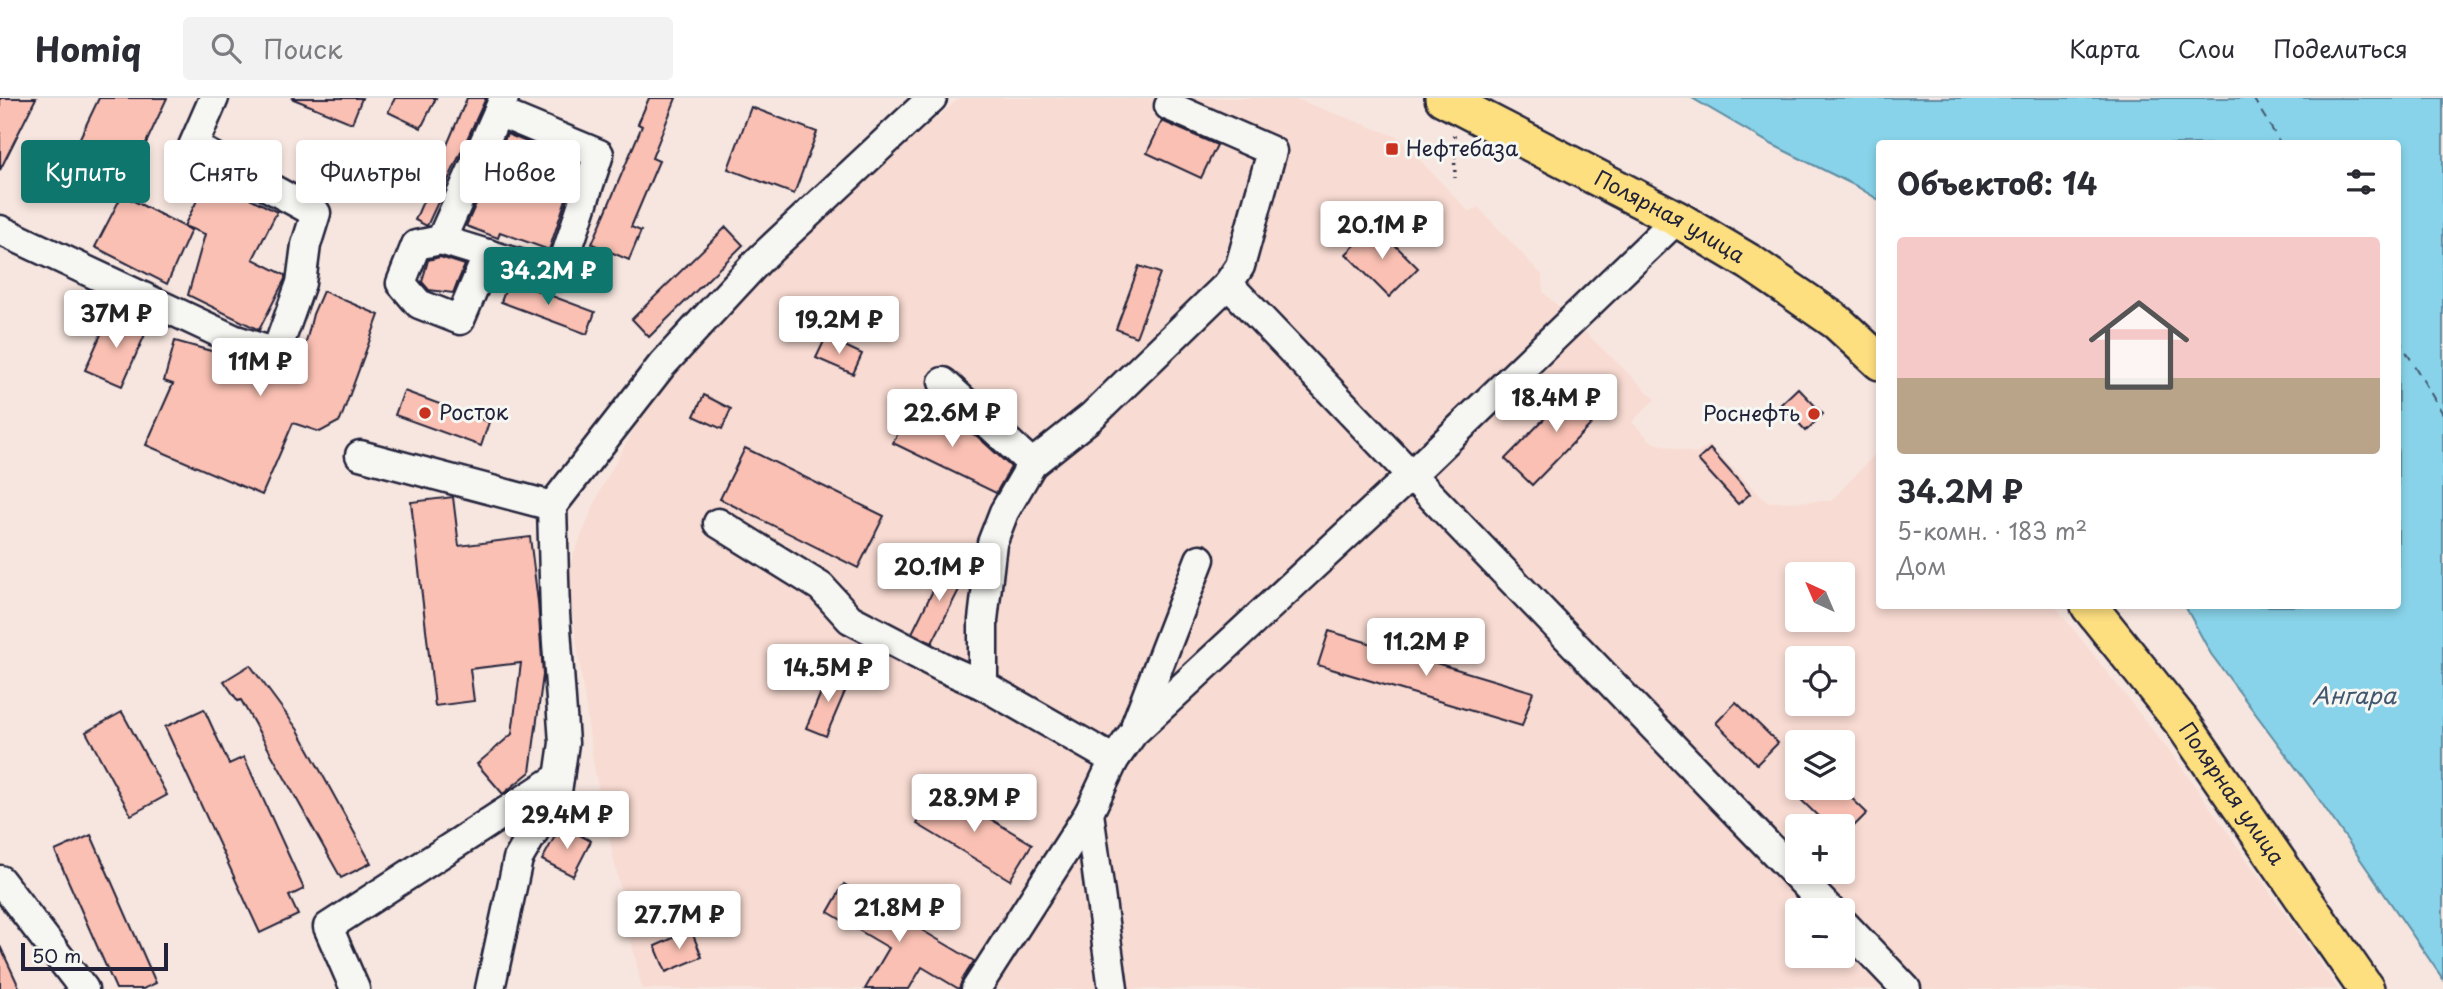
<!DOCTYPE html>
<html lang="ru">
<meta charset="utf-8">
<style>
:root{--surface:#fff;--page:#f2f2f3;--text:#2b2b33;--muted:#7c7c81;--line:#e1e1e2;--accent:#0f766e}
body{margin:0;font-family:"Playpen Sans",sans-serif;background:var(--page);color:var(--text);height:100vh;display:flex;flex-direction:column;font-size:26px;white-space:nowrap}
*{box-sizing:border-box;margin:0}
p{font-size:23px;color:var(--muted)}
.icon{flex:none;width:38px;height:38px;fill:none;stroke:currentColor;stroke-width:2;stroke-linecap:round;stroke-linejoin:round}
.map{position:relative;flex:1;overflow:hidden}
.drawer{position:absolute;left:1876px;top:42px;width:525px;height:469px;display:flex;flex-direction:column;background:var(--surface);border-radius:7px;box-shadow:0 4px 10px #0003}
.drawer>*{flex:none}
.top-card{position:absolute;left:21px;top:42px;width:665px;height:63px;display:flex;gap:14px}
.needle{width:46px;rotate:316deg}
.controls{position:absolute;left:1785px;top:464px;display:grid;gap:14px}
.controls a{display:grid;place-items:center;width:70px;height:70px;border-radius:7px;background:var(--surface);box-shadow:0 4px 10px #0003;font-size:35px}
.scale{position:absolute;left:21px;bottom:18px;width:147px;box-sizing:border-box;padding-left:7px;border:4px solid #22223b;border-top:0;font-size:19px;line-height:24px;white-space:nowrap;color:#22223b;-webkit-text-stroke:5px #f6f6f2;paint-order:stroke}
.price{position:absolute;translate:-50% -60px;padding:0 16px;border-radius:7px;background:#fff;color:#222;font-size:23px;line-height:46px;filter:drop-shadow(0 2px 4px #0008)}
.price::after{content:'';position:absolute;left:50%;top:42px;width:21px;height:16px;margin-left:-10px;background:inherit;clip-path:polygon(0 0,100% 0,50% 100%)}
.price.on{background:var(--accent);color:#fff}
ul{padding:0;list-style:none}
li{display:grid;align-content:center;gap:14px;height:371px;padding:0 21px}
li span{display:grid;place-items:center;height:217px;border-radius:7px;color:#555}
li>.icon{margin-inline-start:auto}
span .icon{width:126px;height:126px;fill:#fffc;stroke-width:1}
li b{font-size:30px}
h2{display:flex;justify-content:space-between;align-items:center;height:84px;padding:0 21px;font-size:30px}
.tag{padding:0 24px;border-radius:7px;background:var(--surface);box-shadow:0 4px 10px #0003;font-size:24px;line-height:63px}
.tag.on{background:var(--accent);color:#fff}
header{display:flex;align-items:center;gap:42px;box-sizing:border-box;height:98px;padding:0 35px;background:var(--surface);border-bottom:2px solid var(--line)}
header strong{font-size:33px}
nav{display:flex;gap:38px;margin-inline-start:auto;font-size:24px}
.search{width:490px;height:63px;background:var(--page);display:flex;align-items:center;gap:18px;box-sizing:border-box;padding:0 24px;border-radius:7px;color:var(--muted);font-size:26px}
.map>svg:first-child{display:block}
.built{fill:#f8dbd2;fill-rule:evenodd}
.water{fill:#88d3e9;stroke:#5f8ca3;stroke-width:2}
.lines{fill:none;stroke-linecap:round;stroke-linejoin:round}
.ferry{stroke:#41576f;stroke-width:2;stroke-dasharray:9 7;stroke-linecap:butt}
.building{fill:#fac0b3;stroke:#22223b;stroke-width:2}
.minor-casing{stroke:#22223b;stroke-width:33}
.major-casing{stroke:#22223b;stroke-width:40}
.path{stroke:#22223b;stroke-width:3.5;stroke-dasharray:2 5;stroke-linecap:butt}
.minor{stroke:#f6f6f2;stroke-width:28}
.major{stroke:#fddf80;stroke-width:35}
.poi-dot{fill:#c8321e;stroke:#f6f6f2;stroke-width:2.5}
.labels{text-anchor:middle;stroke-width:6;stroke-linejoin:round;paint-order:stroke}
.poi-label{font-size:21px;fill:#22223b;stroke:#f6f6f2;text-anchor:start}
.street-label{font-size:21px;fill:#22223b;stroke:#f6f6f2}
.water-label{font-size:23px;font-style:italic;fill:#41576f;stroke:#f6f6f2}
</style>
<header>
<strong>Homiq</strong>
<div class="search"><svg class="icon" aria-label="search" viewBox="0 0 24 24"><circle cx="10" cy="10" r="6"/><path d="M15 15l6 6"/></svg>Поиск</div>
<nav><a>Карта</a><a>Слои</a><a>Поделиться</a></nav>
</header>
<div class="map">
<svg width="2443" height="891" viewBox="0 0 2443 891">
<rect width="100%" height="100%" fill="#f7e6df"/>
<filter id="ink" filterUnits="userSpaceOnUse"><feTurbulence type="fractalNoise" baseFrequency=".0143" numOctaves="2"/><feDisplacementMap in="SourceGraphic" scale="14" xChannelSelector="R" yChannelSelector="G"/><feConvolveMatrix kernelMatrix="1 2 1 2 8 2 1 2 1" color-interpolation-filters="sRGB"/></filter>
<g filter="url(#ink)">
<path class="built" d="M960,0H1293L1398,39L1469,114L1478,109L1542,177L1543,194L1655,301L1632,324L1652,344L1696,356L1709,347L1767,404L1831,403L1879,352L1880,508H2055L2183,671L2338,891H642L594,669L569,489L571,463L600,393L643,315L675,270L766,173L873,74ZM1797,476H1843V522H1797ZM1797,560H1843V606H1797ZM1797,644H1843V690H1797ZM1797,728H1843V774H1797ZM1797,812H1843V858H1797Z"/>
<polygon class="water" points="1692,0 2443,0 2443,881 2314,694 2211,556 2185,508 2398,508 2398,46 1880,46 1879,102 1856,88 1771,46"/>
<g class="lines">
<g class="ferry">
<polyline points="2253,0 2281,46"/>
<polyline points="2398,240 2443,316"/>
</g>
</g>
<g class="building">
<polygon points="0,0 36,0 0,72"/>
<polygon points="99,0 167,0 122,97 66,69"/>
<polygon points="291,0 362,0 352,25"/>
<polygon points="395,0 436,0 421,30 388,14"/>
<polygon points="467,0 486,0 427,128 415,122"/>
<polygon points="649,0 676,0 652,60 659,63 631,129 641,133 629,162 592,146 642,28 638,26"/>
<polygon points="751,9 817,34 794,96 728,71"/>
<polygon points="1162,23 1217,47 1201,80 1147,55"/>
<polygon points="507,36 578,65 549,152 500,134 498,140 466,128"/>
<polygon points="209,79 277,114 253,161 285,177 285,181 259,232 188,197 205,136 184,128"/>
<polygon points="122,97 191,132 167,186 95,149"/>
<polygon points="1375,127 1418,170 1389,199 1346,156"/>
<polygon points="726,129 743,147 649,239 632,221"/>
<polygon points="440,159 465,167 453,195 429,192 422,184 428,162"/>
<polygon points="1139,168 1160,175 1136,239 1116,231"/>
<polygon points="509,182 595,214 587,236 501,204"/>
<polygon points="323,193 379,217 340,323 320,334 293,325 262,397 146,347 173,286 164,283 175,243 298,277 313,216"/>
<polygon points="110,216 147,232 122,288 85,272"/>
<polygon points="826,239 862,256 853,276 816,260"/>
<polygon points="1580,284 1607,310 1532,387 1505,361"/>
<polygon points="1798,290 1823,316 1806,333 1781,306"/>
<polygon points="404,293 489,324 481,348 395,317"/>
<polygon points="704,297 731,311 722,331 694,318"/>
<polygon points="912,306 977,338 1011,369 996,395 893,345"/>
<polygon points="745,350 884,418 858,470 720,401"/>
<polygon points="1710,351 1750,396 1738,406 1698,362"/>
<polygon points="453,399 459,448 530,439 538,504 543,577 530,674 503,696 477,666 512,636 521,565 470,571 474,603 435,608 411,404"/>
<polygon points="946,466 967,476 932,545 912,535"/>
<polygon points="1329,533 1533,594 1522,628 1318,567"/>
<polygon points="250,567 298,632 371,765 341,780 241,602 238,603 224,583"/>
<polygon points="830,573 850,582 826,638 806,630"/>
<polygon points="1736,604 1778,645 1757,666 1716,625"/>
<polygon points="204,611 229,666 244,659 304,791 289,798 298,817 260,835 165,629"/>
<polygon points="122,614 167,697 131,717 86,634"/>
<polygon points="939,690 1032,746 1010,782 917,726"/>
<polygon points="1789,690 1841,690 1867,715 1843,739 1843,728 1828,728"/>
<polygon points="561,727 591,743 573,778 542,762"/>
<polygon points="91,737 156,885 143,891 116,891 55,753"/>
<polygon points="844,786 974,863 962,882 959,891 922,869 909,891 865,891 889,850 828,814"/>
<polygon points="691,832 702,859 666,874 655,848"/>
<polygon points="0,848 20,891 0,891"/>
</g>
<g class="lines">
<g class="minor-casing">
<g id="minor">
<polyline points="1169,8 1272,53 1240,168 1228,186"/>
<polyline points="498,14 441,142 559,178 599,56 498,14 504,0"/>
<polyline points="1677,121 1411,377 1830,812"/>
<polyline points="0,132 233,241 276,255 301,185 306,147 316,115 193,48 214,0"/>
<polyline points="441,142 416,147 401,185 419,206 460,222 488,156"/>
<polyline points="943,284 1032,366 1091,319 1228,186 1411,377 1133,635 1114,662 1089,715 1113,891"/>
<polyline points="360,357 552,408 662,267 759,162 932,0"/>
<polyline points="718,425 821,489 850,521 944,570 983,587 1114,662"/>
<polyline points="983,587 983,522 992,445 1004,414 1032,366"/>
<polyline points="1136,626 1200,461"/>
<polyline points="0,782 84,891"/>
<polyline points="1843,825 1906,891"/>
<polyline points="355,891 328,829 559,679"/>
<polyline points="490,891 518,761 557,694 564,645 555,516 552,408"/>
<polyline points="976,891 1089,715"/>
</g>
</g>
<g class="major-casing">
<g id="major">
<path id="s1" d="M1443,0L1677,121L1751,165L1837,224L1880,264"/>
<path id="s2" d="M2089,508L2181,623L2366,891"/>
</g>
</g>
<polyline class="path" points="1454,37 1455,80"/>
<use href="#minor" class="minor"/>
<use href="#major" class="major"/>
</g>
</g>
<g class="poi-dot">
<rect x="1385" y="44" width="14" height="14" rx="3.5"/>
<circle cx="425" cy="315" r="7"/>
<circle cx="1814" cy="316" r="7"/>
</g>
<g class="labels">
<g class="poi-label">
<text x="1406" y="58">Нефтебаза</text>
<text x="439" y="322">Росток</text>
<text x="1800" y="323" text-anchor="end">Роснефть</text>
</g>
<g class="street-label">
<text dy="7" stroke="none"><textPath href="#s1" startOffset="256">Полярная улица</textPath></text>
<text dy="7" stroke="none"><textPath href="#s2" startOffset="236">Полярная улица</textPath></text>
</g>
<g class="water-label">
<text x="2354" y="606">Ангара</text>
</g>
</g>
</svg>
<div class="controls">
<a><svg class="needle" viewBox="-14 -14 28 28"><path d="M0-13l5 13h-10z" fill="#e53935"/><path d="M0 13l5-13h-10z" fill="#7c7c81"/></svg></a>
<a><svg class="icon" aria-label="locate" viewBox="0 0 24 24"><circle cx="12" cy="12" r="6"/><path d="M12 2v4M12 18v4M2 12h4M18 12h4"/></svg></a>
<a><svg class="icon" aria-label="layers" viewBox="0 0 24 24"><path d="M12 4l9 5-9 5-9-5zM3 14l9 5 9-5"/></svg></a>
<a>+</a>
<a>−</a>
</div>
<div class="scale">50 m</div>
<b class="price" style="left:1382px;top:163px">20.1M ₽</b>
<b class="price on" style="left:548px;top:209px">34.2M ₽</b>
<b class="price" style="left:116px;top:252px">37M ₽</b>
<b class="price" style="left:839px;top:258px">19.2M ₽</b>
<b class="price" style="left:260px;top:300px">11M ₽</b>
<b class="price" style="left:1556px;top:336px">18.4M ₽</b>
<b class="price" style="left:952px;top:351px">22.6M ₽</b>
<b class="price" style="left:939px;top:505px">20.1M ₽</b>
<b class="price" style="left:1426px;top:580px">11.2M ₽</b>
<b class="price" style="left:828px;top:606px">14.5M ₽</b>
<b class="price" style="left:974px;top:736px">28.9M ₽</b>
<b class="price" style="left:567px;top:753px">29.4M ₽</b>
<b class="price" style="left:899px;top:846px">21.8M ₽</b>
<b class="price" style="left:679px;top:853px">27.7M ₽</b>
<div class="top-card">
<a class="tag on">Купить</a>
<a class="tag">Снять</a>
<a class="tag">Фильтры</a>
<a class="tag">Новое</a>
</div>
<section class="drawer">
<h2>Объектов: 14<svg class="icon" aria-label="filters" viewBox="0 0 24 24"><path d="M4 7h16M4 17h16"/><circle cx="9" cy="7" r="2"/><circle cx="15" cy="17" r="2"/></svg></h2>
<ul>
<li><span style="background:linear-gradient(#f6c9c9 65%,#b9a48a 0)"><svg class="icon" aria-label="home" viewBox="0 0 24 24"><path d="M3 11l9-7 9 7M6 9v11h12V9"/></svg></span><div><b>34.2M ₽</b><p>5-комн. · 183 m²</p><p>Дом</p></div></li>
</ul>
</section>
</div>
